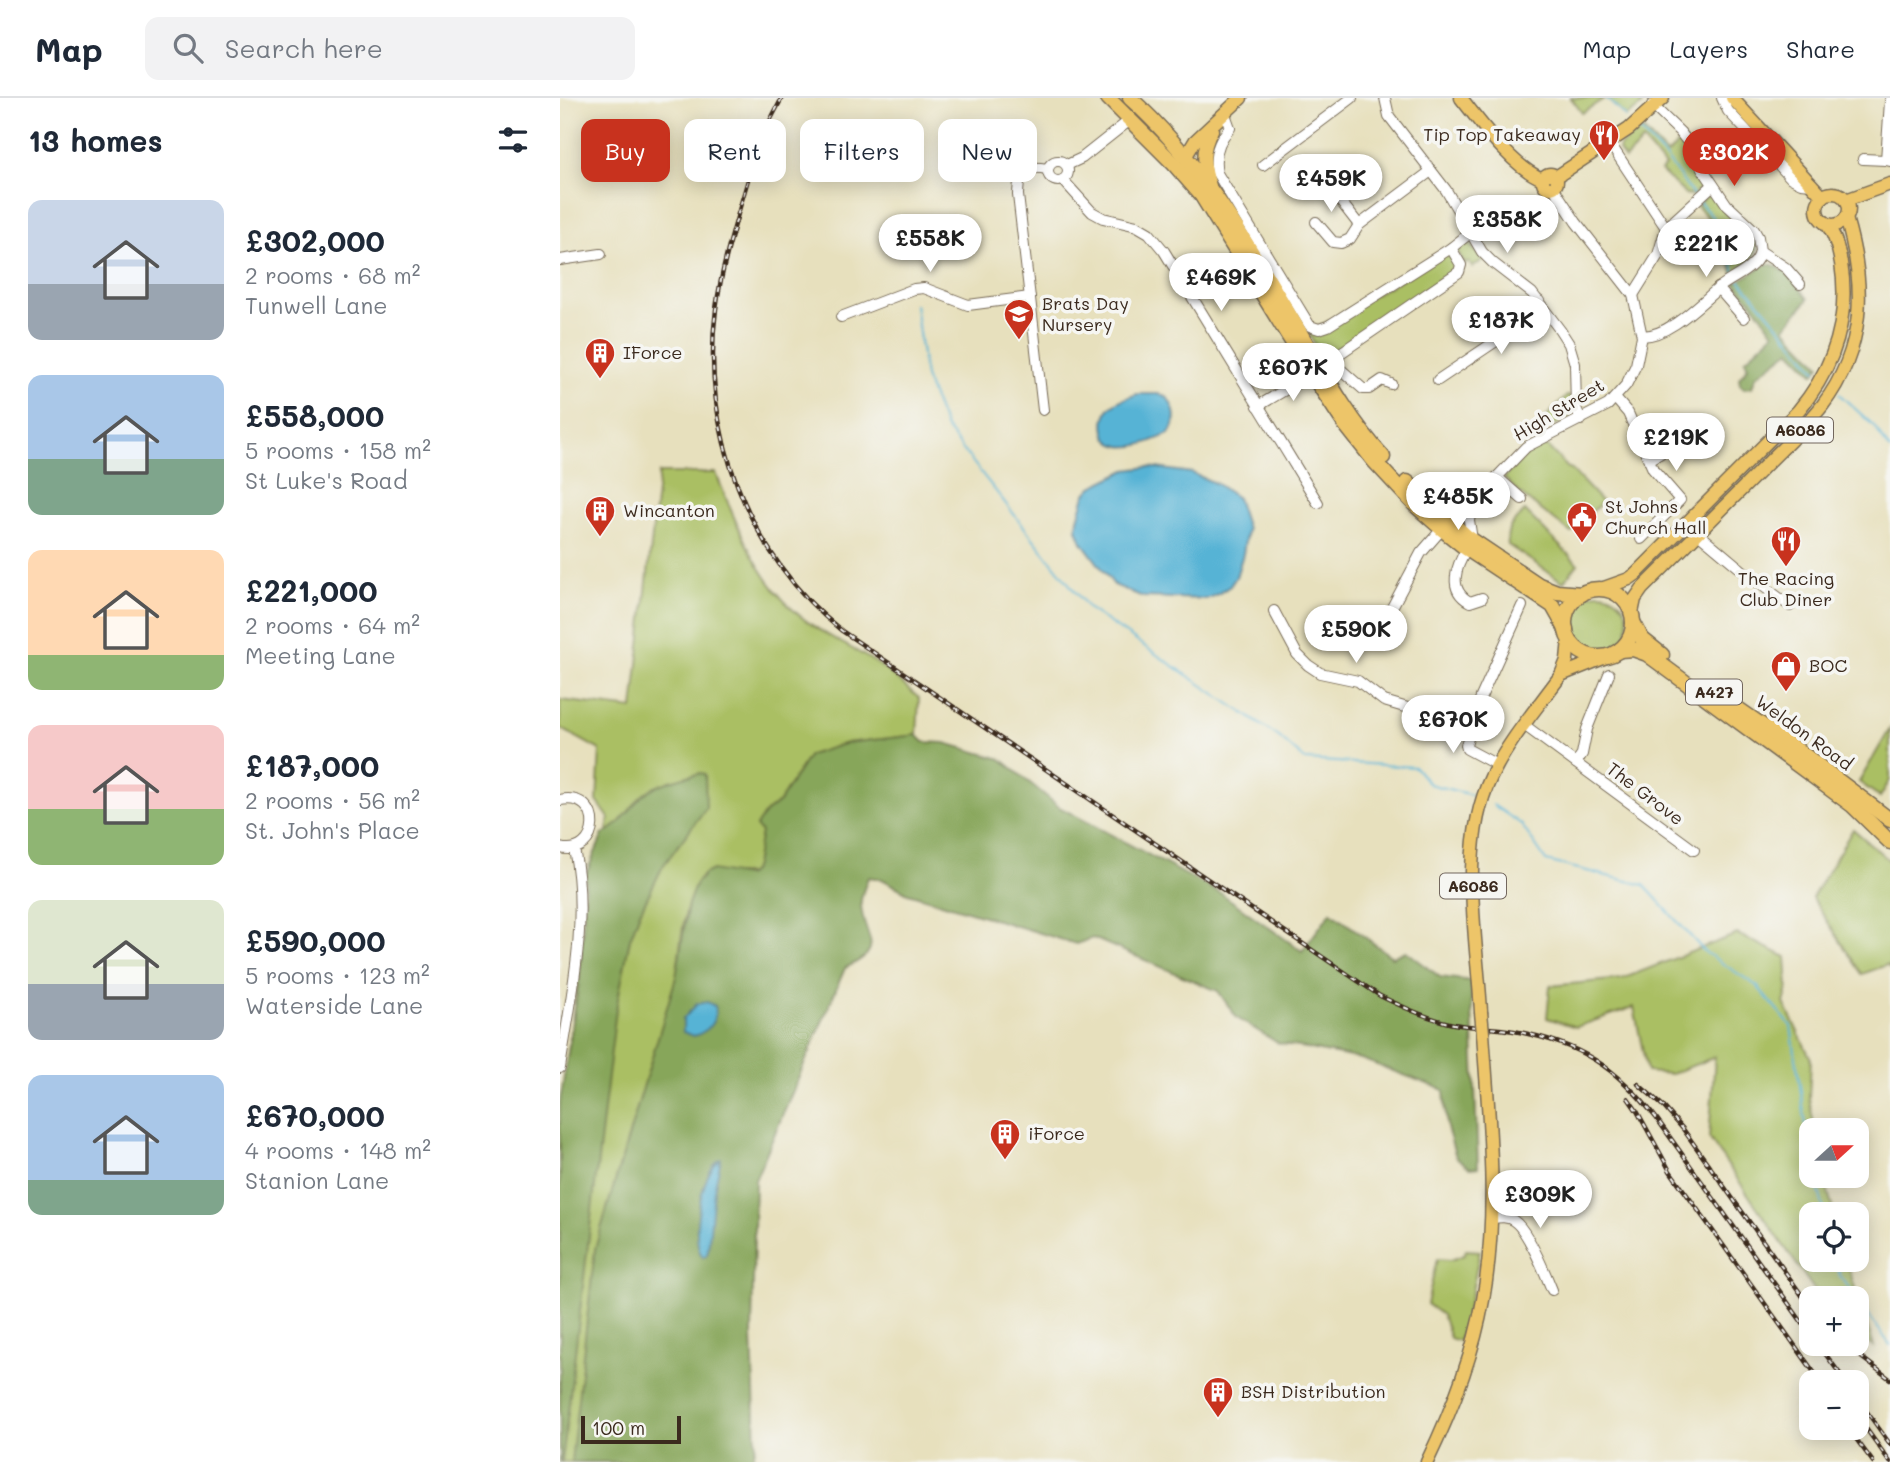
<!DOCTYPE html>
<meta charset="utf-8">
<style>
:root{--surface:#fff;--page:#f2f2f3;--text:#1f2937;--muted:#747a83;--line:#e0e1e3;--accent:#c8321e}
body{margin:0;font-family:Mali,sans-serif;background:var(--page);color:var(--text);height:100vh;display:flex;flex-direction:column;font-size:26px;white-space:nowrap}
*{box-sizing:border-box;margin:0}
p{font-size:23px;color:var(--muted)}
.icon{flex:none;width:38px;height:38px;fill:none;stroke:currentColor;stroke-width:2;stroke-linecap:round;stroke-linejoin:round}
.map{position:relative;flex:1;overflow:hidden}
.sheet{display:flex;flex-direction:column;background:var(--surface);width:560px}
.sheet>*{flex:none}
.top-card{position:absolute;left:21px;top:21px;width:665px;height:63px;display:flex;gap:14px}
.needle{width:46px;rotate:69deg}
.controls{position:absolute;left:1239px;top:1020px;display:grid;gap:14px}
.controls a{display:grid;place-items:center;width:70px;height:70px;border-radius:14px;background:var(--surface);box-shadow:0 4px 18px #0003;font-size:35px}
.scale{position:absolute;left:21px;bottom:18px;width:100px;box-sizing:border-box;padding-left:7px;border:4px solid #3b2a1e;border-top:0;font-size:19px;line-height:24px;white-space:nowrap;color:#3b2a1e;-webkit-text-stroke:5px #f6f6f2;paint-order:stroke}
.price{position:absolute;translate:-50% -60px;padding:0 16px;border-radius:24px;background:#fff;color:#222;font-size:23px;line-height:46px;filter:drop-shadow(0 2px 4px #0008)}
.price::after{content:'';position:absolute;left:50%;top:42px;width:21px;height:16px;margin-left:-10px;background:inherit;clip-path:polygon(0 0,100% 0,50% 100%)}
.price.selected{background:var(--accent);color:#fff}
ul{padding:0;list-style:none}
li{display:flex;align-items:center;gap:21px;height:175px;padding:0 28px}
li span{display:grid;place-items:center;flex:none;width:196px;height:140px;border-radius:14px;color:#555}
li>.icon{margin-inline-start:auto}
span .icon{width:84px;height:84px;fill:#fffc;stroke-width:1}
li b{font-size:30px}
h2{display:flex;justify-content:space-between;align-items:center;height:84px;padding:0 28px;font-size:30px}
.tag{padding:0 24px;border-radius:14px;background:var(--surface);box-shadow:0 4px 18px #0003;font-size:24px;line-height:63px}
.tag.selected{background:var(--accent);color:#fff}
header{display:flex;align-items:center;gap:42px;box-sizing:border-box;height:98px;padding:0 35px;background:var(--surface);border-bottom:2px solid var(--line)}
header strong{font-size:33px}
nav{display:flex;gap:38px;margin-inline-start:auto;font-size:24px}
.search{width:490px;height:63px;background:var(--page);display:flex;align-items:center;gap:18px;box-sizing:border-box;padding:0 24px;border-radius:14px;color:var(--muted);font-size:26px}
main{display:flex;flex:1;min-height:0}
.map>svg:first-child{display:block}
.green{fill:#aabf64;stroke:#727441;stroke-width:2}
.forest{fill:#87a65a;stroke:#61683c;stroke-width:2}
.water{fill:#57b3d5;stroke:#496e7a;stroke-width:2}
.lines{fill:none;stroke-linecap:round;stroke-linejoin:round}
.stream{stroke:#57b3d5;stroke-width:2}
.minor-casing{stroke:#776a56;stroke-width:12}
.major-casing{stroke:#776a56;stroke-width:15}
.highway-casing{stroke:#776a56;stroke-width:17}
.minor{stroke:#fff;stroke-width:10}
.major{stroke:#edc569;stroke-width:12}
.highway{stroke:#edc569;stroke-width:14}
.rail-casing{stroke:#3b2a1e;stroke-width:4.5}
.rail{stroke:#f6f6f2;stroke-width:2;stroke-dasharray:5;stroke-linecap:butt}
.major-bridge-casing{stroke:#776a56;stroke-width:15;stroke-linecap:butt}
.major-bridge{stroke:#edc569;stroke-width:12}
.labels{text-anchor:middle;stroke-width:7;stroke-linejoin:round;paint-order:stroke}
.shield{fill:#f6f6f2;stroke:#73675e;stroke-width:2}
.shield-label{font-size:16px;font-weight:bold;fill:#3b2a1e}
.poi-label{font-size:18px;fill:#3b2a1e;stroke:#f6f6f2;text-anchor:start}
.street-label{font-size:18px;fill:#3b2a1e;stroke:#f6f6f2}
</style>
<header>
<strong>Map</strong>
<div class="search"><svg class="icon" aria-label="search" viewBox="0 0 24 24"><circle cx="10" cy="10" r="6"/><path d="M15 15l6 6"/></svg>Search here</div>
<nav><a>Map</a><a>Layers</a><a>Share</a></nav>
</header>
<main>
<section class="sheet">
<h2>13 homes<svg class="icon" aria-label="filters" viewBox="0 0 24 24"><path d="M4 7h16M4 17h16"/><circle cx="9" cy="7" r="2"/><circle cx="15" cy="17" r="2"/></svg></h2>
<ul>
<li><span style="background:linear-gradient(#c9d6e8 60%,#9aa5b1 0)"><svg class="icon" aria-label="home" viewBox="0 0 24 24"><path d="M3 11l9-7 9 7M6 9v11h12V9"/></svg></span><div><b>£302,000</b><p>2 rooms · 68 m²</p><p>Tunwell Lane</p></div></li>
<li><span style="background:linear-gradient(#a9c7e8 60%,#7fa58c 0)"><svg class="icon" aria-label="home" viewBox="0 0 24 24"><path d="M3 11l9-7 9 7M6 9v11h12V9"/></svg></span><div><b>£558,000</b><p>5 rooms · 158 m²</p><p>St Luke's Road</p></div></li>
<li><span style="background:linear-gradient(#ffd9b3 75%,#8fb573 0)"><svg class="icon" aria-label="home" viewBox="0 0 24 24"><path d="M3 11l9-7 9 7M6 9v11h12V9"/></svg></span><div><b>£221,000</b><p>2 rooms · 64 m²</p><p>Meeting Lane</p></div></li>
<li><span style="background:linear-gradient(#f6c9c9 60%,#8fb573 0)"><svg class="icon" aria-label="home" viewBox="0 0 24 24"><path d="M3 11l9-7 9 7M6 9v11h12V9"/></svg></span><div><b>£187,000</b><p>2 rooms · 56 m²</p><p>St. John's Place</p></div></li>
<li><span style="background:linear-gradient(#dfe7d0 60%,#9aa5b1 0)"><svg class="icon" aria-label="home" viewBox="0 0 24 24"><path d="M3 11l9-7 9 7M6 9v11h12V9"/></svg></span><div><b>£590,000</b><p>5 rooms · 123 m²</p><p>Waterside Lane</p></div></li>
<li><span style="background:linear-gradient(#a9c7e8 75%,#7fa58c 0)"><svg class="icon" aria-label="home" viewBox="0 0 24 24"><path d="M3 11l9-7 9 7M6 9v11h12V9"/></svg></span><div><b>£670,000</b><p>4 rooms · 148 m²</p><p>Stanion Lane</p></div></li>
</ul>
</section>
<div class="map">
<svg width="1330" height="1364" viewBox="0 0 1330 1364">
<rect width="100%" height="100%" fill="#f6f6f2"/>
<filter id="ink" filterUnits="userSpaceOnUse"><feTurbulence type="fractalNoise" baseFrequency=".0143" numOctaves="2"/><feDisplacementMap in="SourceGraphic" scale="14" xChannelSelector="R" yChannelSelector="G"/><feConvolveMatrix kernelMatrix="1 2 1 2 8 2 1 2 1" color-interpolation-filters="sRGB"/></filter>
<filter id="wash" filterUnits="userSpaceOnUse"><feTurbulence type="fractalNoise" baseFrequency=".00686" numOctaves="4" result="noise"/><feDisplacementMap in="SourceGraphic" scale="28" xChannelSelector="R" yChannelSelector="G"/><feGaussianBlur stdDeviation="1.57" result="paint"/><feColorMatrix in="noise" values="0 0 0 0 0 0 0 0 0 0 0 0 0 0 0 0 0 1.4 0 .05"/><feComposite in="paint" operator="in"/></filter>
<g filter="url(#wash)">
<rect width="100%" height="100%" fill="#e7e0bd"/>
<g class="green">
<polygon points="1011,0 1045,0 1022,15"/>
<polygon points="1046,0 1083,0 1081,8 1066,19"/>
<path d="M1082,31L1107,57L1123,40C1133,53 1135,67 1143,81L1142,89L1133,98L1125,96L1101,73L1105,68L1083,43L1065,61L1059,53L1060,48Z"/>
<path d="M1153,97C1162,104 1169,113 1177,121C1200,144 1206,157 1173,175L1163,136L1137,108L1147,98Z"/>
<polygon points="904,144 908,144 923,162 912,169 909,164 905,166 897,152"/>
<polygon points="890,156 897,170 775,253 767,261 773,271 770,274 746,230 753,232 884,157"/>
<polygon points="1007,298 1010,298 1010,318 997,326 984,328 980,325"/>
<polygon points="981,346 988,349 1008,370 1010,370 1042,404 1011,435 959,395 944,380 961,361"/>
<path d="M99,375H156C175,424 200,488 244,521C268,540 297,551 322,569C335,579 347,590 359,600L357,637L287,645L249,657L219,704L205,715L195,768L190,776H144C121,803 122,845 116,879L26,1364H0V1018L32,763L44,754L49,720L37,703L40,652L0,630V602L73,611Z"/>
<path d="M965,413L1018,466L1003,484L948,447C945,430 953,424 965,413Z"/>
<circle cx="1039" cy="524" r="29"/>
<polygon points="1330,631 1330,682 1320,699 1299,684"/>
<polygon points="1293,731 1330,763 1330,870 1327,867 1302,876 1252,800"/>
<polygon points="1177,836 1226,859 1228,890 1224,905 1251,961 1249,1000 1255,1032 1251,1032 1251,1078 1264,1078 1274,1116 1251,1116 1251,1162 1286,1162 1314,1249 1297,1240 1297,1200 1260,1200 1149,1040 1155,959 1111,976 1087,974 1074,909 1016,929 987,920 990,888 1062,881"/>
<polygon points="906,1152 920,1153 911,1198 899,1243 890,1240 882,1217 867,1206 877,1161 891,1162 904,1157"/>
</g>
<g class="forest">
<path d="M1207,166C1225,167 1237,188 1248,201L1225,230L1260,267L1254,276L1230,252L1196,278L1192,289L1184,290L1180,286L1179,280L1188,269L1185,262L1214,235L1195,208L1175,185Z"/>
<path d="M357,637L364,644L385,645L441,661L499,709L662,796L742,853L771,814L832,859L846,853L880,879L911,883L918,1069L910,1070L896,1059L887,1030L884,992L801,961L718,945L677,920L658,893L533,840L516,846L348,795L322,781L308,779C306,787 300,798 301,806C302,840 330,850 285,870L195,1082L192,1237L196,1346L192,1364H11L35,1151L116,879L128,806L136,785L144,776L152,772L186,778L190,776L195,768L201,734L196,728L205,715L219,704L249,657L287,645Z"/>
<path d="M141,675L145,676L146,710L103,768L80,814L70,841L56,911L2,1364H0V1004L20,879L26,776L43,736C62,727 69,710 83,697C94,686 126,678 141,675Z"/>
</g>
<g class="water">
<path d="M577,296H599L607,299C616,313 618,321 609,336C594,342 576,351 560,348C543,345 541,325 548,312C553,303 568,300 577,296Z"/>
<polygon points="589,369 632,375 657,386 677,400 687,431 683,456 676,479 670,488 658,496 646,501 583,499 554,487 522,444 517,431 518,421 525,397 532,389 566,372"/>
<path d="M147,904L155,908C158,922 148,934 134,938L123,934V921L137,906Z"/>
<path d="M161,1061L154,1093L148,1153L146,1158L143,1159C129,1144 141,1071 161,1061Z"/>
</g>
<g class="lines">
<g class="stream">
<polyline points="1046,0 1066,19"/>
<polyline points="1080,33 1107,61 1133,97"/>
<polyline points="1139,104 1166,134 1175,175"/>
<polyline points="1180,182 1256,272"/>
<polyline points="355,206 365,279 385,329 529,511 719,639 745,662 855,669 869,686 912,697"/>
<polyline points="1279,296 1314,328 1330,352"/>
<polyline points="933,707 961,726 986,763 1084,787 1145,854 1197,888 1231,928 1251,1061"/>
<polyline points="1255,1078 1265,1116"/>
<polyline points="1276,1162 1280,1178 1297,1200"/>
<polyline points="1297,1201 1330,1247"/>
</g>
</g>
</g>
<g filter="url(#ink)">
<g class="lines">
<g class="minor-casing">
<g id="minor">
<polyline points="825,0 829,18 886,92 922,154 933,165 972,195 1000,232 1009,246 1015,266 1016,310 1021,322"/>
<polyline points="1162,0 1168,13 1231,80 1241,85 1252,86"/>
<polyline points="1330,3 1326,62 1330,63"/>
<polyline points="1092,7 1120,34 1134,52 1142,70 1167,107 1194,132 1198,139 1200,153 1226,170 1240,186"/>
<path d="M665,16L670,30C658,43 653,57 657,75L750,228L759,231L768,228L891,150L910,135"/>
<polyline points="1049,44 1106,130"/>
<polyline points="1303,61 1326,62"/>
<circle cx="498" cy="73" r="10"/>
<polyline points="507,67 522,60 570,22"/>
<polyline points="703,67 792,0"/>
<polyline points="503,82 532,114 543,120 577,128 589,135 604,153 758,405"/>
<polyline points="768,87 799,127"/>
<polyline points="756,124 773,144 781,145 790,141 799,127 871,73"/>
<polyline points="0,162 41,156"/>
<polyline points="1158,190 1184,220"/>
<polyline points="1073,197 1098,157 1106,130 1153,87"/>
<polyline points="281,219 354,191 364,190 408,207 470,199"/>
<path d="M1082,238C1110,238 1140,205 1160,189C1170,181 1183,176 1192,167C1197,163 1199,159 1200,153"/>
<polyline points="878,282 936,243 979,203"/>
<polyline points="831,286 822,282 809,291 803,291 778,269 779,256 899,174 901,167 891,150"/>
<polyline points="1055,300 1068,315 1093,371 1120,402 1081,441"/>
<polyline points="698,308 752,276"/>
<path d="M483,312L458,97C459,71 463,67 488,71"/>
<polyline points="1089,362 1106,352 1118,340"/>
<polyline points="937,379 962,401"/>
<polyline points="911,414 909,422 912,442"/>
<polyline points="883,417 897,419 911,414 937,379 966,349 1048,307 1066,287 1076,267 1082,238 1073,197 1016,124 993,89"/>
<polyline points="1138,435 1188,477 1230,508"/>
<path d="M907,451C896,468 887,492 910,504L922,500"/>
<polyline points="714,513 737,556 748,567 760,575 798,583 824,603 878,619 899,620 912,624"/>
<polyline points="821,530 861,455 882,431"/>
<polyline points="964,627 1134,752"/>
<polyline points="1016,665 1022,656 1027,631 1049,576"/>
<polyline points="937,667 907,651 906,647 921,599 962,508"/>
<path d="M0,702C45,693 41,760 0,750"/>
<path d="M0,970C11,899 29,822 14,751"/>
<path d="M932,1120C940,1119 948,1118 954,1123C967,1131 986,1177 992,1192"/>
</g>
</g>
<g class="major-casing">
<g id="major">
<path d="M901,0C920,24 954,71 983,81"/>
<polyline points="1172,0 1263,99"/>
<polyline points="626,58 635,43 681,0"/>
<circle cx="990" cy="83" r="7"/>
<polyline points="996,79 1069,31 1103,0"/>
<path d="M650,88C643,67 641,52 652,32"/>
<circle cx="1273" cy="111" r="16"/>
<polyline points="1286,102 1330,86"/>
<path d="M1041,491L1069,481L1076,476L1238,313C1274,270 1290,220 1281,165C1278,150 1275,136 1265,124"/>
<path d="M1072,515L1075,501L1082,491C1121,452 1160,413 1199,374C1220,352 1243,332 1262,308C1306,250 1306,187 1286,120"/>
<polyline points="1001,577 1046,559"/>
<path d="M921,914C917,840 898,748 931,679C949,642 977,610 1001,577L1007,562L1009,541"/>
<path d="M867,1364C892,1312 913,1259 923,1202C939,1113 929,1024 923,935"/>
</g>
</g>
<g class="highway-casing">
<g id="highway">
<polyline points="548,0 613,65 642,98 752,276 784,325 814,363 856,408 882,431 907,451 993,508 1006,531"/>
<path d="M570,0C647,69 696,162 749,250C771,288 793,326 823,359"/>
<polyline points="847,384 906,438 979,487 997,494 1022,496"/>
<circle cx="1039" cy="525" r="34"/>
<polyline points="1073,524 1082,541 1102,557"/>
<polyline points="1060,552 1073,551 1087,556 1292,707 1330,744"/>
<polyline points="1158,597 1243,656 1330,722"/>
</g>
</g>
<use href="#minor" class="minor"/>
<use href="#major" class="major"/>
<use href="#highway" class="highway"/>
<g class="rail-casing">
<g id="rail">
<path d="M222,0L202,38L195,57C181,108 163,159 156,211C140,329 188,459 282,533L820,898C841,908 862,918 885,924C907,930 931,929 954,933C1019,945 1057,969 1097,1021L1251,1237"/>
<polyline points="1078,986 1102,1007 1123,1031 1251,1210"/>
<polyline points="1068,1000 1077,1013 1110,1073 1261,1284"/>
<polyline points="1258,1246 1286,1284"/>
<polyline points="1284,1246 1330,1281"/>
<polyline points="1297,1300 1330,1346"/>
<polyline points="1297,1318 1330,1364"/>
<polyline points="1288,1330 1313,1364"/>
</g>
</g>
<use href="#rail" class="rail"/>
<g class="major-bridge-casing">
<polyline id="major-bridge" points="921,914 923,935"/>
</g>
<use href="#major-bridge" class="major-bridge"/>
</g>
</g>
<defs>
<g id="restaurant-pin" transform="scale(1.575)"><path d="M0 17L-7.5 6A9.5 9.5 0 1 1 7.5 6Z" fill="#c8321e" stroke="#f6f6f2"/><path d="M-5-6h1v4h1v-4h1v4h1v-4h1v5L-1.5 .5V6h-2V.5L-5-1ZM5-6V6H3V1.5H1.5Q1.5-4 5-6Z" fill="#fff"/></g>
<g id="school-pin" transform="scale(1.575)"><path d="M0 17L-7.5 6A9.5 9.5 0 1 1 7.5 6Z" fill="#c8321e" stroke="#f6f6f2"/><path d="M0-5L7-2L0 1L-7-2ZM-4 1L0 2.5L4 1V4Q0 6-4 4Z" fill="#fff"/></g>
<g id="building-pin" transform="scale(1.575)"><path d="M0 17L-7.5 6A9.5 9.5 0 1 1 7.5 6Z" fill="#c8321e" stroke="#f6f6f2"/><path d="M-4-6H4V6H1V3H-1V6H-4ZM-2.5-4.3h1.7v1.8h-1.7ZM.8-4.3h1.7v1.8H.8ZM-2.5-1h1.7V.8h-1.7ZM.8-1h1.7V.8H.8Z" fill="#fff"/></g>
<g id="civic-pin" transform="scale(1.575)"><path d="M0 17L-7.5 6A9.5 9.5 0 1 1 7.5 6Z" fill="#c8321e" stroke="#f6f6f2"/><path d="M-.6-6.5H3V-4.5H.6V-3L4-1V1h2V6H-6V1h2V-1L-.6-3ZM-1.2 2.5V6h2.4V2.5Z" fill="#fff"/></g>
<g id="shop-pin" transform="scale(1.575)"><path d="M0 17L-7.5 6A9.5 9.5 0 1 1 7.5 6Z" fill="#c8321e" stroke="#f6f6f2"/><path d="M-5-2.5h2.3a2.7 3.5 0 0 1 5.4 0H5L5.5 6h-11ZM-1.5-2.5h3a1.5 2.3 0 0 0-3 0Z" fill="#fff"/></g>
</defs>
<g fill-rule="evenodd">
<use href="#restaurant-pin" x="1044" y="37"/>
<use href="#school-pin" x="459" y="216"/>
<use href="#building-pin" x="40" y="255"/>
<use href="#building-pin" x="40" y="413"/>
<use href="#civic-pin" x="1022" y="419"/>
<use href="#restaurant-pin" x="1226" y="443"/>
<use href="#shop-pin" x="1226" y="568"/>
<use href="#building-pin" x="445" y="1036"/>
<use href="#building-pin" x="658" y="1294"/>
</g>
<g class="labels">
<g class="shield">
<rect x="1207" y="319.5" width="66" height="25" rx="5"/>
<rect x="1126" y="581.5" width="56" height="25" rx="5"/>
<rect x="880" y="775.5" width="66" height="25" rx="5"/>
</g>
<g class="shield-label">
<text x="1240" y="338">A6086</text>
<text x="1154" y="600">A427</text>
<text x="913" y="794">A6086</text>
</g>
<g class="poi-label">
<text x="1021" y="43" text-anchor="end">Tip Top Takeaway</text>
<text x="482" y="212">Brats Day<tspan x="482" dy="21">Nursery</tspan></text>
<text x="63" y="261">IForce</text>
<text x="1045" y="415">St Johns<tspan x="1045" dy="21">Church Hall</tspan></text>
<text x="63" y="419">Wincanton</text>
<text x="1226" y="487" text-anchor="middle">The Racing<tspan x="1226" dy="21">Club Diner</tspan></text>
<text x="1249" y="574">BOC</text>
<text x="468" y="1042">iForce</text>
<text x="681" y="1300">BSH Distribution</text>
</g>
<g class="street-label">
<text transform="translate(999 312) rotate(-31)" y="6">High Street</text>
<text transform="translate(1244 635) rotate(36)" y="6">Weldon Road</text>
<text transform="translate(1085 696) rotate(37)" y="6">The Grove</text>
</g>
</g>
</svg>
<div class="controls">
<a><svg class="needle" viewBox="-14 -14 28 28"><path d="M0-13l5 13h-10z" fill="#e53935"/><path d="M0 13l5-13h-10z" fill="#747a83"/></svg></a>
<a><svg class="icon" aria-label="locate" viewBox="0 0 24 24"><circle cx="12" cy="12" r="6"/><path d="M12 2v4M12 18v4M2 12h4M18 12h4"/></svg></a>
<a>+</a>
<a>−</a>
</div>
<div class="scale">100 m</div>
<b class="price selected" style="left:1174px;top:90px">£302K</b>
<b class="price" style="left:771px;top:116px">£459K</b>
<b class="price" style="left:947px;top:157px">£358K</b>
<b class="price" style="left:370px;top:176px">£558K</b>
<b class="price" style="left:1146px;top:181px">£221K</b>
<b class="price" style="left:661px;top:215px">£469K</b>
<b class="price" style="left:941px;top:258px">£187K</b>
<b class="price" style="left:733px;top:305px">£607K</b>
<b class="price" style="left:1116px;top:375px">£219K</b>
<b class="price" style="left:898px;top:434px">£485K</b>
<b class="price" style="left:796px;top:567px">£590K</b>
<b class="price" style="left:893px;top:657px">£670K</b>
<b class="price" style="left:980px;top:1132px">£309K</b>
<div class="top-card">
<a class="tag selected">Buy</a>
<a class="tag">Rent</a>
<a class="tag">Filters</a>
<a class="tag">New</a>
</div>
</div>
</main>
